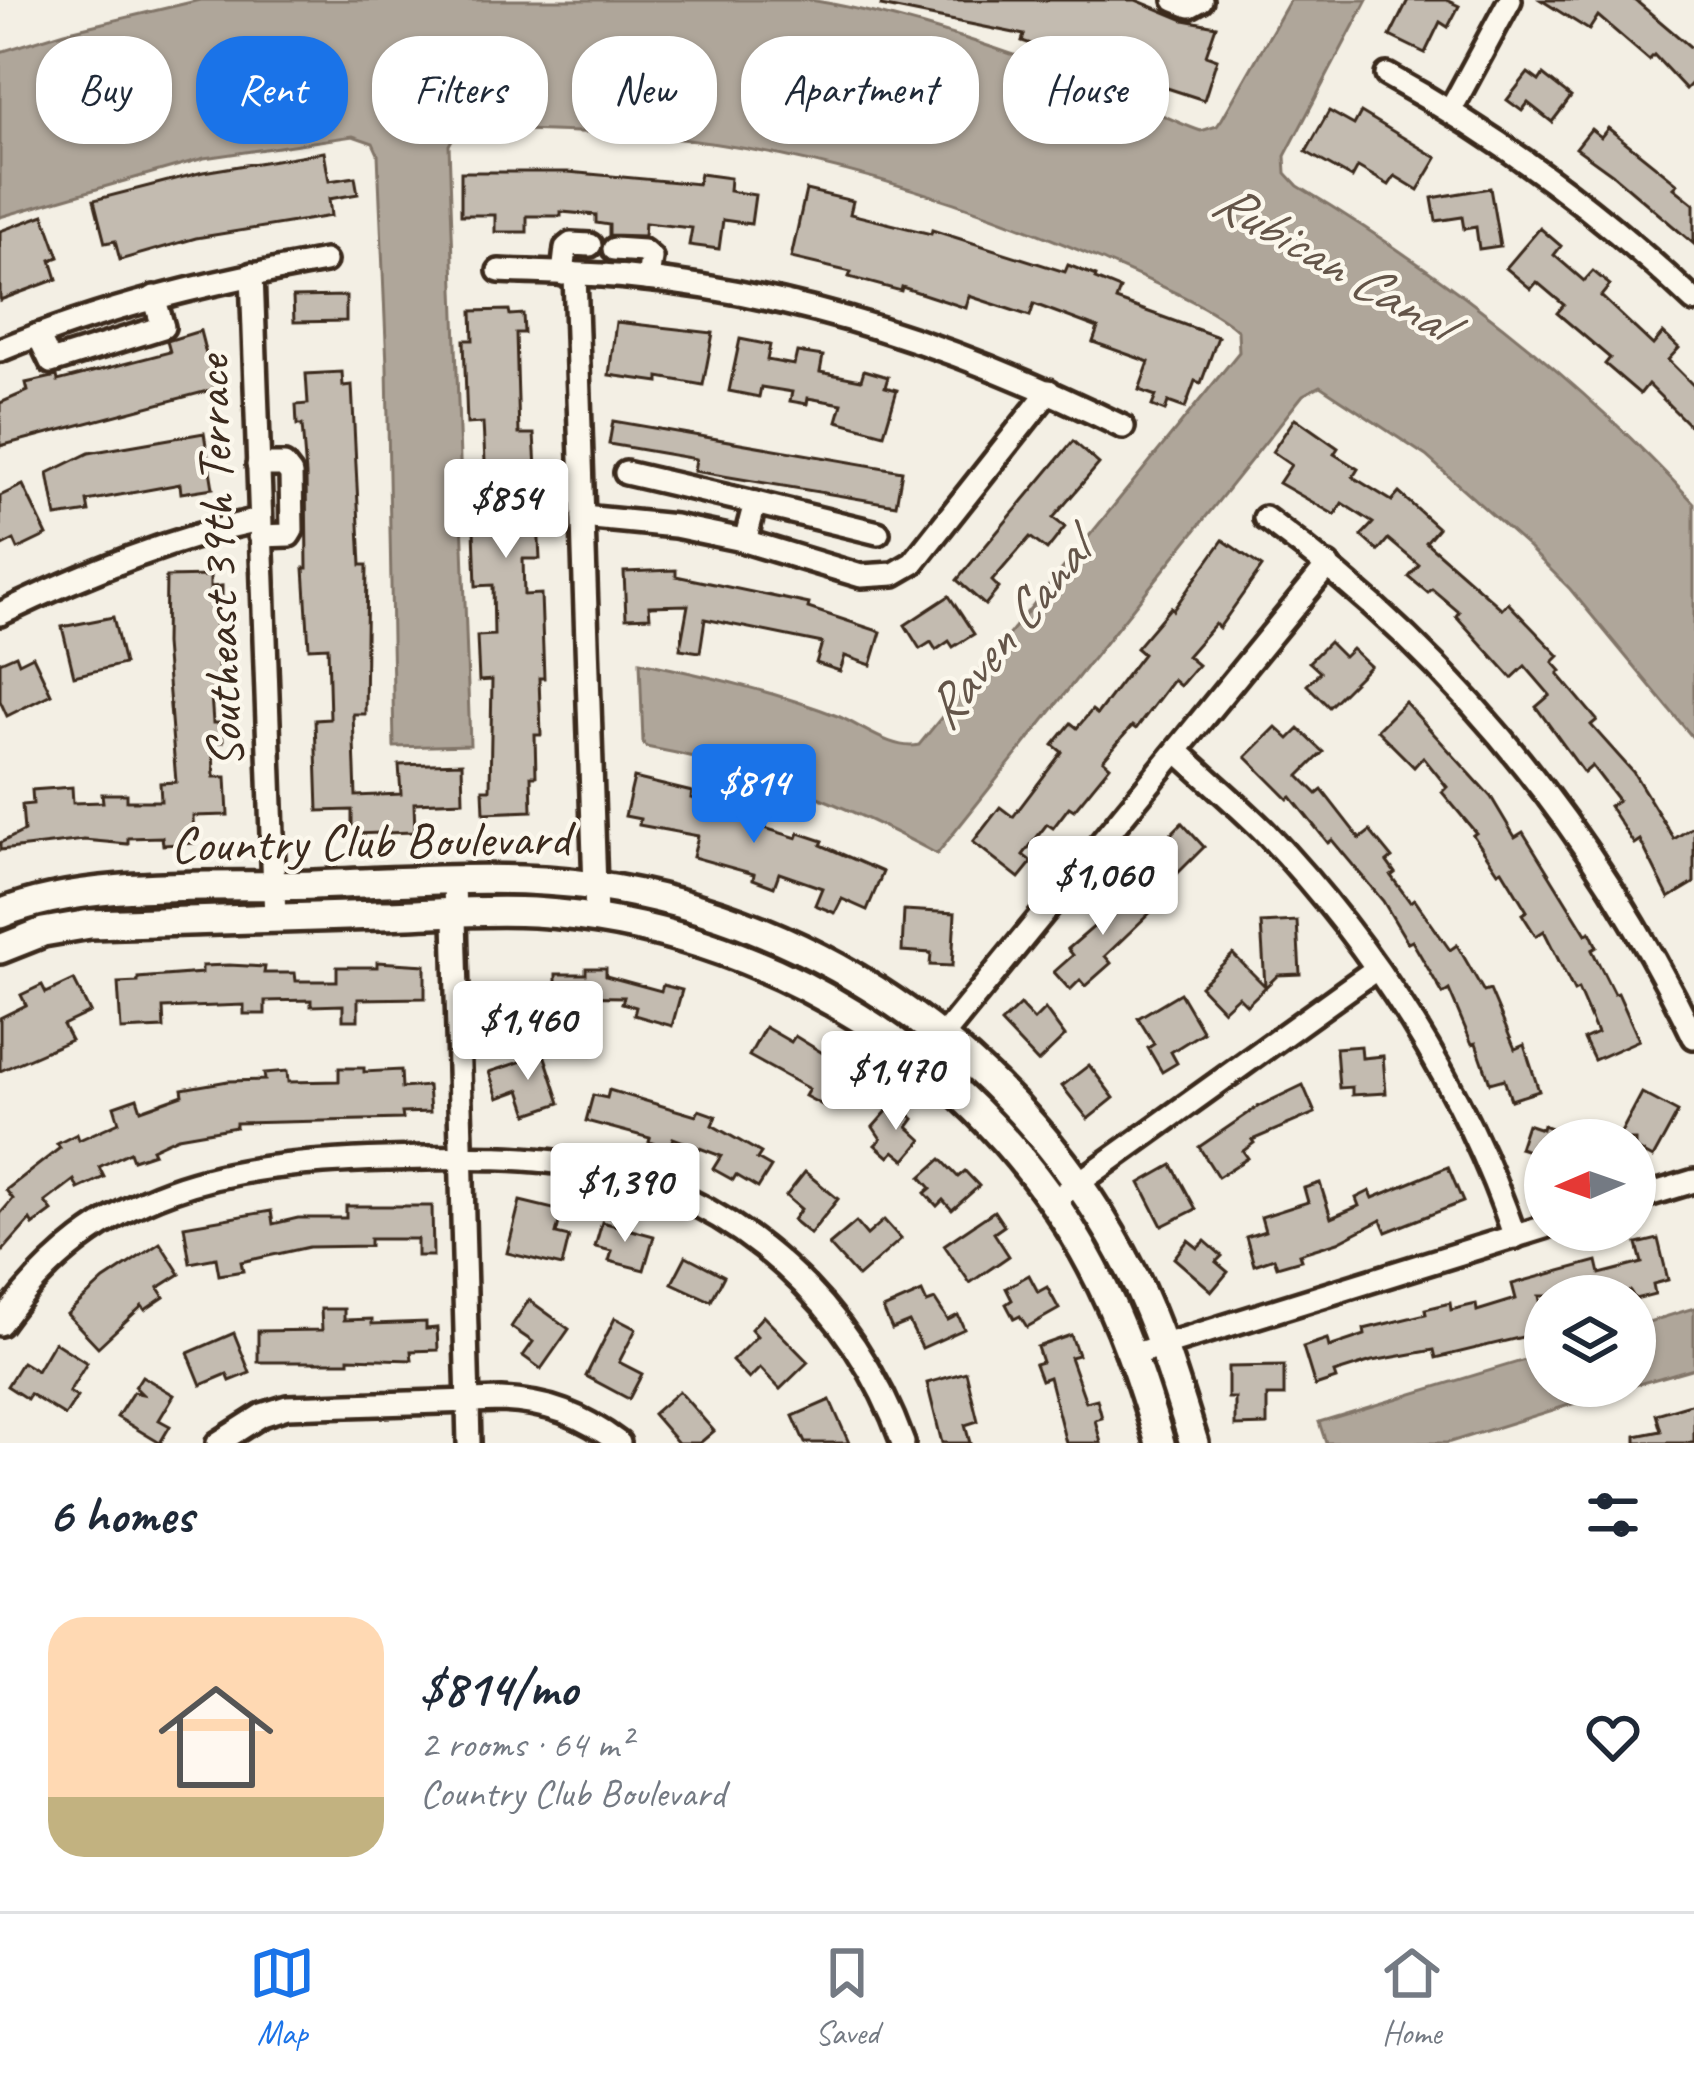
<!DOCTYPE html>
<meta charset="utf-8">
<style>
:root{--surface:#fff;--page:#f6f6f7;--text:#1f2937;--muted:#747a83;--line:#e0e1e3;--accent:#1a73e8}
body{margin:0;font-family:Caveat,sans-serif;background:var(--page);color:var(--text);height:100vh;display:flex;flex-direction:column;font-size:45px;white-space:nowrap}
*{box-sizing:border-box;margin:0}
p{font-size:39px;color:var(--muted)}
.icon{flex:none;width:66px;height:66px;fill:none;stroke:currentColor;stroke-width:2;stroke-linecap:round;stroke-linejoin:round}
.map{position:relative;height:1443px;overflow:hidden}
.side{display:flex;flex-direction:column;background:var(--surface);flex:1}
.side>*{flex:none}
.guide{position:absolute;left:36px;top:36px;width:1623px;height:108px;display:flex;gap:24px}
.needle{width:78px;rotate:268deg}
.controls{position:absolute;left:1524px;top:1119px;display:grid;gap:24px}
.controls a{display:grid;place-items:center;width:132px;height:132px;border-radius:50%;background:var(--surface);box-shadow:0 3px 9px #0004;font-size:60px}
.price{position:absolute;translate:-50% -102px;padding:0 27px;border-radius:12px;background:#fff;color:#222;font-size:39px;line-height:78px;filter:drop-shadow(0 3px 6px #0008)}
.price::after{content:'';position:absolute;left:50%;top:72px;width:36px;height:27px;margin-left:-18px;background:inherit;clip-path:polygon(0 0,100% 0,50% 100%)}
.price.selected{background:var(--accent);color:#fff}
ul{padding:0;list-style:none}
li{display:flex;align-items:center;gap:36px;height:300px;padding:0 48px}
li+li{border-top:3px solid var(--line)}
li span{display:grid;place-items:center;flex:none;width:336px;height:240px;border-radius:36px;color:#555}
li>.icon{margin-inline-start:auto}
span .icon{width:144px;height:144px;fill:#fffc;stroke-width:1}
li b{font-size:51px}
h2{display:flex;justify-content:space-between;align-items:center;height:144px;padding:0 48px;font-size:51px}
.pill{padding:0 42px;border-radius:48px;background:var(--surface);box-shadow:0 3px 9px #0004;font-size:42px;line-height:108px}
.pill.selected{background:var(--accent);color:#fff}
.tabs{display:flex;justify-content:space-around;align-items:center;height:168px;border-top:3px solid var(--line);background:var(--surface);font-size:33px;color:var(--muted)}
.tabs a{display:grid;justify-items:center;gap:6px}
.tabs .selected{color:var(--accent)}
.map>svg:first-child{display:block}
.water{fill:#afa69a;stroke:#817468;stroke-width:3}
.building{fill:#c3bbb0;stroke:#3b2a1e;stroke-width:3}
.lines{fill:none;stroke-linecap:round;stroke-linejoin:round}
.minor-casing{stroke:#3b2a1e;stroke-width:30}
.major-casing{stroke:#3b2a1e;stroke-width:36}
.minor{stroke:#fbf7ec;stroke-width:21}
.major{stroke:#fbf7ec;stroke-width:27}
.labels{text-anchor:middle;stroke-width:9;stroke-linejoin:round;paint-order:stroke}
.street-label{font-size:51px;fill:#3b2a1e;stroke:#fbf7ec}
.water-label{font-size:54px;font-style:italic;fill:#645549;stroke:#fbf7ec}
</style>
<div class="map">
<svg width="1694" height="1443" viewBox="0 0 1694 1443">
<rect width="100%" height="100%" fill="#f3efe4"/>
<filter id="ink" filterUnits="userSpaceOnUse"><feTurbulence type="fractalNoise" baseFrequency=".00833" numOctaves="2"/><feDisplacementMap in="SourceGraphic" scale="24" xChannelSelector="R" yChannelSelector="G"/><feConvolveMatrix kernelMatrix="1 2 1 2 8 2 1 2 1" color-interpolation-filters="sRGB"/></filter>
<g filter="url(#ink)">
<g class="water">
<path d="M200,0H810C912,17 1010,52 1106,89C1138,102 1168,120 1201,131L1217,126L1222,119L1290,0H1367L1285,156L1286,173L1298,186C1445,274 1578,377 1694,503V739L1570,589L1527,546L1426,456L1320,386L1303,395L937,854C843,803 752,766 646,747L643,742L640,662C708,676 776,692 840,717C863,727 894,751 919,745L1239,352L1238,331C1211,305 1136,275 1100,259C957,198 807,150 651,136C590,131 529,130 468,129L454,136L449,145L470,745L394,747L387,366L378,154L373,143L353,136L204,158L0,217V52L65,32Z"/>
<polygon points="1694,1308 1694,1368 1635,1385 1635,1326"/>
<polygon points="1545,1354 1545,1386 1630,1386 1447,1443 1326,1443 1319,1422"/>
</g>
<g class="building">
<polygon points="882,0 1136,0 1184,20 1216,26 1206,55 1217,59 1204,100 1022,41 1024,35 881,6"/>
<polygon points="1408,0 1446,0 1459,6 1448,27 1440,22 1425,53 1390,36"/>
<polygon points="1541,0 1635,0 1694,50 1694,81 1686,89 1654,55 1649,60 1598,16 1589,30"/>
<polygon points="1528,73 1539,81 1543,75 1571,97 1552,122 1528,103 1522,111 1507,100"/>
<polygon points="1329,111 1354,125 1361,112 1437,158 1418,190 1395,176 1389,185 1358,167 1352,178 1306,152"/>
<polygon points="1608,128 1678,184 1674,188 1694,204 1694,244 1612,174 1576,148 1591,129 1601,137"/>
<polygon points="324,152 329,181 355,177 358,194 329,199 331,216 196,238 120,260 115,241 105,243 94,200 203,172"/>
<polygon points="461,172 568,172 698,184 700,174 730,178 729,191 755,195 751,224 723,220 719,249 689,245 692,228 645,223 644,236 609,235 609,225 596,223 596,215 561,212 561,216 527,216 527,232 495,232 495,215 461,215"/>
<polygon points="1490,188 1500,246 1479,249 1476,227 1464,229 1462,217 1436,221 1432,198"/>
<polygon points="806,190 853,201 850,214 931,234 932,230 1065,272 1068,265 1096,276 1095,279 1120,289 1116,300 1218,337 1201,383 1195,381 1185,408 1168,402 1165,411 1152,406 1156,396 1139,390 1149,362 1093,342 1098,328 1034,304 1030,316 969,296 966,308 902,287 901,291 849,277 851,272 791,258"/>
<polygon points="44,215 59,257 51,260 57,279 0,300 0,231"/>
<polygon points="1540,228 1561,246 1554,255 1584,281 1593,271 1610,285 1601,296 1653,345 1663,333 1679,348 1668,360 1694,386 1694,430 1648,384 1640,394 1605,364 1610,358 1557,313 1564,305 1537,282 1531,289 1506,268"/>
<polygon points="346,296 346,321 294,322 293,297"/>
<polygon points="509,310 510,315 523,314 524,333 516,333 519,434 534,434 537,486 520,487 522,523 538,522 540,559 523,559 524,595 541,594 544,678 539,678 541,735 535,735 536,776 531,776 532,811 484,813 483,789 490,789 492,680 479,681 477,636 494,635 493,585 476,586 473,501 487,500 483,423 467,424 464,340 473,340 472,311"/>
<polygon points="616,322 713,333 703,385 659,377 659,382 609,375"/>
<polygon points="200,331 215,389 0,446 0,403 28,391 26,383 57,376 58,381 170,352 167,341"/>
<polygon points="740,339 770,345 767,360 794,365 797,352 823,356 820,372 861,380 864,370 888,377 885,387 897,390 884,434 837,421 842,404 808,398 807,404 790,401 792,392 761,387 759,397 729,391"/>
<polygon points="342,372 343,386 352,385 361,565 367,565 365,714 353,714 356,796 401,794 399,765 462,763 463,801 414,803 415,832 352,834 352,810 318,811 315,720 330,719 328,647 309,648 304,568 307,568 306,474 302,425 297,425 296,405 308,404 306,374"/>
<polygon points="1295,418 1338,448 1334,454 1358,469 1353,477 1392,501 1399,493 1438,528 1426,542 1502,609 1508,603 1559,656 1553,662 1561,671 1558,674 1597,720 1591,725 1633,772 1674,839 1694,826 1694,883 1669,898 1640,840 1634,844 1609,806 1618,800 1592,766 1584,773 1536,707 1550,695 1525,666 1512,678 1456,616 1459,612 1432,589 1428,593 1409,577 1419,565 1388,539 1378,551 1361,536 1373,523 1342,503 1335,515 1279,483 1291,465 1272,452"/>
<polygon points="613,421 902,471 896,505 694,471 696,459 609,444"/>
<polygon points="204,433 213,488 181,493 180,484 87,501 89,512 56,517 48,473 89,453"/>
<polygon points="1073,441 1099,464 1053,518 1065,527 1047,550 1030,537 992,581 999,588 985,605 957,580"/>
<polygon points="23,485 47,535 18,549 14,540 0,547 0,496"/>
<polygon points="1223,540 1262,567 1219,628 1215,624 1187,656 1198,665 1180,686 1173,680 1136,729 1132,726 1103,760 1110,766 1074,810 1069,807 1053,828 1047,824 1023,855 1032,862 1019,878 973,842 1000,807 1013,817 1062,752 1053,745 1071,723 1077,728 1092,710 1097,714 1143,654 1136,648 1171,607 1173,610"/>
<polygon points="676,570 676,576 809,604 808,608 881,632 871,665 845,656 840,671 816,663 822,643 705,619 700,652 680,649 688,605 649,606 650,617 626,618 624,572"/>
<polygon points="210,576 210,587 222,586 222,616 215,616 220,693 211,694 213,723 222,723 223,742 213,743 214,777 226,777 228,815 193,816 194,843 163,845 162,837 128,838 128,844 84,840 0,850 0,843 24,831 22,805 33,804 32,790 72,787 73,803 103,802 102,794 127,794 127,801 161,801 160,783 176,782 165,644 166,577"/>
<polygon points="949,596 974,634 953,647 949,641 936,650 931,642 920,649 905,625"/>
<polygon points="113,617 124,664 74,676 62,627"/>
<polygon points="1329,642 1344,657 1352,649 1370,666 1329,707 1307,685 1320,672 1309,662"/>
<polygon points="16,655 19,663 33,656 51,694 7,716 0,701 0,662"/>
<polygon points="1405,702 1491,797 1515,837 1523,832 1586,934 1590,932 1597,947 1592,950 1614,994 1618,993 1639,1040 1594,1060 1584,1039 1597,1033 1578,989 1574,991 1544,931 1536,936 1522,914 1527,911 1502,870 1498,872 1473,835 1476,833 1442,792 1447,787 1423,757 1414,767 1377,730"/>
<polygon points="1276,727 1289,739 1299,729 1323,752 1299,776 1317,794 1322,790 1360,839 1370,831 1392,858 1387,862 1395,873 1391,876 1410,902 1414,899 1450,950 1457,945 1484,992 1490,990 1515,1049 1524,1045 1539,1091 1511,1100 1504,1079 1490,1083 1476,1043 1472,1044 1449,990 1443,994 1412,941 1408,943 1383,901 1332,840 1328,843 1291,797 1288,799 1246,757"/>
<polygon points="634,778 692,792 691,798 734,808 732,818 797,838 799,833 823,841 821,845 883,872 867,910 842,899 835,913 815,905 822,888 779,873 774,887 753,879 754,874 693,857 698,836 639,825 640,819 625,816"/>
<polygon points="1182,823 1204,847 1175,876 1152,853"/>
<polygon points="1129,884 1153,910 1105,956 1111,963 1085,986 1080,980 1070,990 1054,972 1073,955 1068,949 1096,925 1092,921"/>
<polygon points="904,910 955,913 952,966 930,965 931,953 902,951"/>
<polygon points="1297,921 1300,974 1278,975 1247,1005 1238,996 1223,1010 1200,986 1233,954 1265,986 1261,923"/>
<polygon points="377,962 425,965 425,998 358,999 358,1020 343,1020 343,1005 311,1006 311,1000 265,1001 265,1014 244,1014 244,1005 163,1008 164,1028 121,1030 118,983 138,982 138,978 202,973 202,966 229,965 265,967 264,973 295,973 296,981 337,981 337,967 377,967"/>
<polygon points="586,968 606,968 606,976 661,991 663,985 682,990 672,1026 634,1015 636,1007 622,1003 624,997 556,996 556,974 586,974"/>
<polygon points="74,980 90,1012 63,1025 71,1040 0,1071 0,1018 26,1005 21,995 42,985 46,993"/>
<polygon points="1180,993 1203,1032 1171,1052 1177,1063 1162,1072 1148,1048 1154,1044 1138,1018"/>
<polygon points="1020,1005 1034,1020 1045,1009 1065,1036 1038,1062 1001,1023"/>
<polygon points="765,1027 791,1042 795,1036 873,1084 860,1108 834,1093 826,1107 805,1096 809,1089 749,1056"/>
<polygon points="1361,1046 1362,1058 1383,1056 1386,1093 1352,1095 1352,1087 1339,1088 1336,1048"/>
<polygon points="544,1054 560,1103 528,1114 520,1090 498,1098 489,1072"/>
<polygon points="1089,1065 1114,1098 1088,1119 1062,1086"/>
<polygon points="339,1068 364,1068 364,1072 401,1070 402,1088 428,1086 430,1112 402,1113 403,1119 236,1123 236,1127 178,1137 152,1149 154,1153 133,1160 130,1152 99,1167 104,1177 78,1189 74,1180 45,1202 52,1211 33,1225 30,1220 0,1254 0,1214 13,1199 6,1190 60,1148 57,1144 77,1134 79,1140 119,1122 114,1106 137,1098 141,1110 183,1095 182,1089 228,1081 265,1080 264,1073 287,1071 288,1082 339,1081"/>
<polygon points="1303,1085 1315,1113 1252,1140 1254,1143 1243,1151 1248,1158 1218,1177 1199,1147 1259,1106"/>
<polygon points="609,1090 696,1116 699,1110 716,1116 712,1125 761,1153 757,1159 771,1167 758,1188 736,1175 733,1180 713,1169 721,1156 673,1138 669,1149 649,1142 650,1138 586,1121 593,1095 607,1098"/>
<polygon points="1642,1093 1678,1112 1653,1158 1635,1148 1635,1140 1617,1140"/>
<polygon points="895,1102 914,1119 908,1127 922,1140 905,1160 894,1151 889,1157 875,1145 881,1139 873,1127"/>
<polygon points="1527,1124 1542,1129 1543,1125 1581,1140 1545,1140 1545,1156 1519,1148"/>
<polygon points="941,1159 958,1177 965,1171 979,1186 952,1210 943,1200 937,1206 925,1193 931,1188 921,1177"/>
<polygon points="1172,1165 1196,1209 1162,1226 1140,1183"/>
<polygon points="1448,1167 1463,1202 1386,1232 1381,1220 1338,1242 1299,1254 1301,1260 1277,1267 1274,1258 1254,1265 1246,1237 1265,1231 1261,1217 1308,1202 1304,1188 1320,1183 1331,1218 1359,1206 1356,1198 1370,1191 1373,1198"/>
<polygon points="805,1172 838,1199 810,1234 793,1220 801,1209 786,1196"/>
<polygon points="520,1201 562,1211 556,1234 569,1237 562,1266 507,1253"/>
<polygon points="346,1206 432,1206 433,1256 417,1256 417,1239 370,1239 370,1246 309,1247 241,1262 243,1271 219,1275 216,1258 190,1263 184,1226 271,1211 273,1224 298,1218 346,1218"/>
<polygon points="994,1211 1004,1226 994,1233 1009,1256 970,1283 944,1245"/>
<polygon points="884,1220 901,1239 858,1277 829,1245 856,1222 867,1235"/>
<polygon points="602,1222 654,1236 644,1270 609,1261 612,1251 595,1247"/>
<polygon points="1658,1239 1668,1280 1653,1284 1655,1294 1635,1299 1630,1291 1619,1294 1617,1287 1581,1296 1539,1296 1545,1321 1536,1323 1539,1333 1436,1358 1434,1350 1372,1361 1334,1373 1336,1379 1315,1386 1303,1347 1327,1339 1329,1347 1365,1335 1364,1329 1426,1314 1425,1309 1450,1303 1451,1310 1476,1304 1477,1311 1516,1299 1512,1284 1597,1261 1600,1274 1642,1263 1637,1244"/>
<polygon points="1188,1240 1198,1248 1205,1241 1222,1256 1216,1262 1228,1272 1212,1291 1174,1258"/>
<polygon points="160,1243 180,1274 158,1288 164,1297 145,1310 142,1306 98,1347 67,1314 104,1280"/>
<polygon points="686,1256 724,1276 711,1301 672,1283"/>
<polygon points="1029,1275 1038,1292 1047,1287 1059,1309 1027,1327 1020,1316 1014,1319 1006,1304 1012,1300 1006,1288"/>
<polygon points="922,1292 927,1303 935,1300 948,1320 958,1315 964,1329 922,1348 909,1322 892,1329 883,1309"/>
<polygon points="529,1300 569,1329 541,1369 523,1356 533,1342 511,1327"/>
<polygon points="321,1309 344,1309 344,1320 372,1319 372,1324 426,1322 426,1329 437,1328 438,1350 411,1351 412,1360 349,1358 349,1362 258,1362 258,1331 322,1330"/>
<polygon points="763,1316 808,1362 780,1389 760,1368 749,1379 732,1361 757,1336 751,1329"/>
<polygon points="615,1318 636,1329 619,1362 642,1374 629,1399 586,1376"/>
<polygon points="234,1333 250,1373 230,1381 227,1374 201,1385 188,1353"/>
<polygon points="1071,1335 1078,1355 1070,1357 1086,1402 1097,1399 1102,1418 1095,1420 1101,1443 1066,1443 1049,1377 1041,1380 1035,1364 1042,1362 1037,1347"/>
<polygon points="54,1342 87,1363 69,1392 77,1397 65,1416 30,1394 27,1399 7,1386 22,1362 37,1371"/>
<polygon points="1284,1366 1284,1396 1267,1396 1267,1425 1235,1426 1235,1398 1228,1398 1228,1367"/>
<polygon points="966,1372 978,1421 965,1425 970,1443 942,1443 927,1383"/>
<polygon points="142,1376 174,1395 159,1420 170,1426 160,1443 117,1417 133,1392 142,1394 135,1387"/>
<polygon points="679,1391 714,1431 700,1443 678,1443 653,1414"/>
<polygon points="830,1400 849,1443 805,1443 793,1416"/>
<polygon points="1694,1403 1694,1443 1636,1443 1636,1436 1661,1431 1656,1414"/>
</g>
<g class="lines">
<g class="minor-casing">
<g id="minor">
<polyline points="1175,0 1190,6 1201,0"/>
<path d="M1387,75C1498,136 1603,214 1694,301"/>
<polyline points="1450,111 1510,0"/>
<polyline points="614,249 643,251 651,258 648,279"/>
<path d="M499,271C542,273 585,273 627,277C802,293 966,350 1123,427"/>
<polyline points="252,274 275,919"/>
<polyline points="563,274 566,248 571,244 590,245"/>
<polyline points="575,274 596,919"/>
<polyline points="38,335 51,362 163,327 154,297"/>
<path d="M0,350C105,307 214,281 325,261"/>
<polyline points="258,465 284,465 291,474 292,530 289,535 260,536"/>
<polyline points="626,473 755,503 745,541"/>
<polyline points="755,503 878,533"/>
<polyline points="583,517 675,526 738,539 861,576 894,574 913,563 1049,391"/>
<path d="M1265,518C1452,655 1593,828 1694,1037"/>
<path d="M0,614C83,574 169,539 259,520"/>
<path d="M1177,751C1206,778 1237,804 1265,832C1374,946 1464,1087 1515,1237"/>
<polyline points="454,881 469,1443"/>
<polyline points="934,1047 1328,565"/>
<polyline points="1635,1199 1694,1181"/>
<polyline points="1052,1202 1376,969"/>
<path d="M0,1324C100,1184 226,1164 386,1159C455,1157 529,1154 596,1169C740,1199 854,1307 903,1443"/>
<polyline points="1132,1355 1545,1227"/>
<path d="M218,1443L262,1415L287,1407L501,1400C548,1402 582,1415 619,1443"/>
</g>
</g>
<g class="major-casing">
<g id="major">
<path d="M0,914C87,878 220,888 314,885C407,882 503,873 595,886C825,919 1027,1065 1132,1273C1159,1328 1176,1385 1194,1443"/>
<path d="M0,949L43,932L90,924C186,921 283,918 380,915C431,914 483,909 534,912C764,926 984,1061 1092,1266C1122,1322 1142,1382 1160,1443"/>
</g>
</g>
<use href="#minor" class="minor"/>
<use href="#major" class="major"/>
</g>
</g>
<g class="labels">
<g class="street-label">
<text transform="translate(217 562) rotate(-92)" y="18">Southeast 39th Terrace</text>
<text transform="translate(370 840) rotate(-1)" y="18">Country Club Boulevard</text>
</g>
<g class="water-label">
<text transform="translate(1333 260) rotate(30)" y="19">Rubican Canal</text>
<text transform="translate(1006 631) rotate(-51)" y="19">Raven Canal</text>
</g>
</g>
</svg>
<div class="controls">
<a><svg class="needle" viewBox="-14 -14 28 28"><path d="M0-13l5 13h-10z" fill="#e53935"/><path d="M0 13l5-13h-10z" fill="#747a83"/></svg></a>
<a><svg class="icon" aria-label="layers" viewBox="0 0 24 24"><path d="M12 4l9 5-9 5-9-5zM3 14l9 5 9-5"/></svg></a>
</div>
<b class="price" style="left:506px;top:561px">$854</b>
<b class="price selected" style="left:754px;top:846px">$814</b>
<b class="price" style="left:1103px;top:938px">$1,060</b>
<b class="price" style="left:528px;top:1083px">$1,460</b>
<b class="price" style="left:896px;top:1133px">$1,470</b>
<b class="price" style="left:625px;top:1245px">$1,390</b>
<div class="guide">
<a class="pill">Buy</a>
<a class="pill selected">Rent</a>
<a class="pill">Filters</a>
<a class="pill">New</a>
<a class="pill">Apartment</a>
<a class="pill">House</a>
</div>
</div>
<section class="side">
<h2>6 homes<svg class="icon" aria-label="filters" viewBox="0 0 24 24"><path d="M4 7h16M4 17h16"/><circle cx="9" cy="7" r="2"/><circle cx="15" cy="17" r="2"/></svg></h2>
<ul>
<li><span style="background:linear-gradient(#ffd9b3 75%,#c2b280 0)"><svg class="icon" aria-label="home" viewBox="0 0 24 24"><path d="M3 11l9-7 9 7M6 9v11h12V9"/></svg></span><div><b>$814/mo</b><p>2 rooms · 64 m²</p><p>Country Club Boulevard</p></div><svg class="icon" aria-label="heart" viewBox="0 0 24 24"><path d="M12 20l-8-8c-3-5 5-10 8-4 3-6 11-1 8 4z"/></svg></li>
</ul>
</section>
<nav class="tabs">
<a class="selected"><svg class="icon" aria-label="map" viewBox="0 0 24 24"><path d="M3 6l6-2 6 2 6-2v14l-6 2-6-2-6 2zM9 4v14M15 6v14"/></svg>Map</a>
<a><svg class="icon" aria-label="saved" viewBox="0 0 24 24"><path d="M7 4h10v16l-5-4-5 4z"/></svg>Saved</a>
<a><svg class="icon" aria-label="home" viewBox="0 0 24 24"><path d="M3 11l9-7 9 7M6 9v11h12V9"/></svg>Home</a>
</nav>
